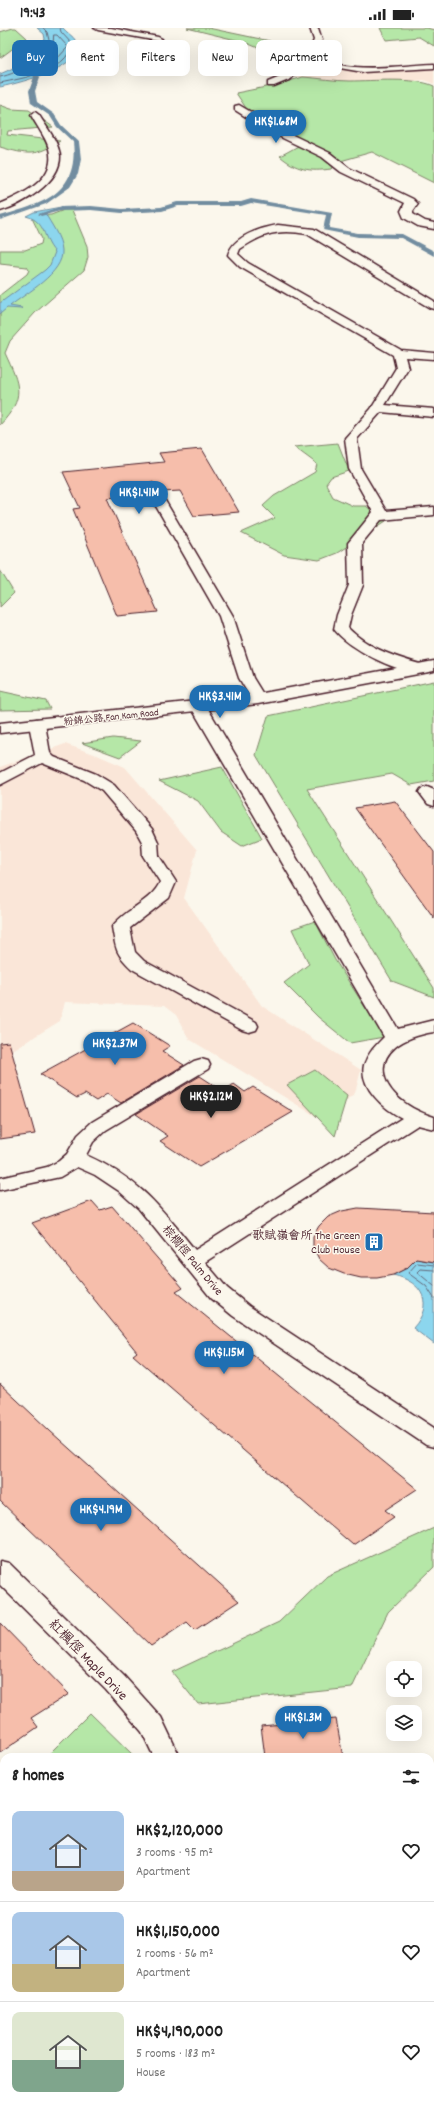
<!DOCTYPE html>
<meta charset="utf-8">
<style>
:root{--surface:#fff;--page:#f6f6f6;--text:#222;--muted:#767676;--line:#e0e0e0;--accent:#1f6fb2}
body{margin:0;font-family:Dekko,"LXGW WenKai TC",sans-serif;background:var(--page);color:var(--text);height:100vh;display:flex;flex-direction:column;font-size:15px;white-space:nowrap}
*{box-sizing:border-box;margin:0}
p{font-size:13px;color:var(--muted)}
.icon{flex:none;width:22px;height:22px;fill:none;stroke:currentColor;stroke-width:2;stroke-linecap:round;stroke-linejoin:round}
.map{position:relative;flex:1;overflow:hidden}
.sheet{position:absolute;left:0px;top:1725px;width:434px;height:356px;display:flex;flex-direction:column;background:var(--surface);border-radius:12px 12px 0 0;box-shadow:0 4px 16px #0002}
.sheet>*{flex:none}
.hud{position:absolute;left:12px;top:12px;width:410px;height:36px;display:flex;gap:8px}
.buttons{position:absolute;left:386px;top:1633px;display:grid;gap:8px}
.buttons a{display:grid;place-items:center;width:36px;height:36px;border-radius:8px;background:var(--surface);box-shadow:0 4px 16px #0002;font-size:20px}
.price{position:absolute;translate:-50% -34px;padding:0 9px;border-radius:14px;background:var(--accent);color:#fff;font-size:13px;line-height:26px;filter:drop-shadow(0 1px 2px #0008)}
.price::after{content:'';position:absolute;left:50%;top:24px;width:12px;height:9px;margin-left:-6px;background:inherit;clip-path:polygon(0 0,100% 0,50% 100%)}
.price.on{background:#222;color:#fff}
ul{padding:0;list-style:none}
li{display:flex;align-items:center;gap:12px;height:100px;padding:0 12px}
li+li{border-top:1px solid var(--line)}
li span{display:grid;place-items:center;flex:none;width:112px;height:80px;border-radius:8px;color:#555}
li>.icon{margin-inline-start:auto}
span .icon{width:48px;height:48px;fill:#fffc;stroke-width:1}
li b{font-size:17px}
h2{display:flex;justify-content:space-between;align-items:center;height:48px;padding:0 12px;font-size:17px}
.tag{padding:0 14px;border-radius:8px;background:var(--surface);box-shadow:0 4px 16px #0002;font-size:14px;line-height:36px}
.tag.on{background:var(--accent);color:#fff}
.status{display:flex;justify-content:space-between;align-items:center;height:28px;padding:0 20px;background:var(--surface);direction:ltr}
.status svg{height:11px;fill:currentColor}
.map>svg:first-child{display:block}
.built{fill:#fae6d8}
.green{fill:#b5e7a7;stroke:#808369}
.water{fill:#8cd6ee;stroke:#728da0}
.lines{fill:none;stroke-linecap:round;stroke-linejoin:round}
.shore{stroke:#646879;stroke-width:1}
.stream{fill:#728da0;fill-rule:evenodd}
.building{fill:#f6beab;stroke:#4a1f2b}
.lane-casing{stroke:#4a1f2b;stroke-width:3}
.street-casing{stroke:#4a1f2b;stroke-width:3}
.secondary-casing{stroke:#4a1f2b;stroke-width:3}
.lane{fill:#fbf7ec;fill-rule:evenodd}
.street{fill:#fbf7ec;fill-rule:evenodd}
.secondary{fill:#fbf7ec;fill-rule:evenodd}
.labels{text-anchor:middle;stroke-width:3;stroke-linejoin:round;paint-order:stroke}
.far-street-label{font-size:10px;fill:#4a1f2b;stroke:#fbf7ec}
.poi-label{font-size:12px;fill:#4a1f2b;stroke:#fbf7ec;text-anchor:end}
.street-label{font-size:12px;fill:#4a1f2b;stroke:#fbf7ec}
.near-street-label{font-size:14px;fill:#4a1f2b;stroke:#fbf7ec}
</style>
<div class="status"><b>19:43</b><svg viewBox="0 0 49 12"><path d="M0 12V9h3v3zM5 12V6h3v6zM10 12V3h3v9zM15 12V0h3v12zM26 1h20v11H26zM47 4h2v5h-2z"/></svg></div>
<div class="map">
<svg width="434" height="2081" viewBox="0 0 434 2081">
<rect width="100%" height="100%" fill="#fbf7ec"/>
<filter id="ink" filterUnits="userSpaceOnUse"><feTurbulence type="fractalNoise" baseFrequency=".025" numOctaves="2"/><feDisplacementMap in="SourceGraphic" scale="8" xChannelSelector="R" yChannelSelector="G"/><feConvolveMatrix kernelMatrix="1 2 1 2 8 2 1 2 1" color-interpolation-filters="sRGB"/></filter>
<g filter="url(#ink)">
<g class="built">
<polygon points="315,37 377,44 434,39 434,56 424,52 373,58 293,49 303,39"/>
<polygon points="65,716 97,727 125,739 197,822 184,870 262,978 361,1042 355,1065 322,1092 189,1011 176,987 164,978 65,974 60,993 0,1030 0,739"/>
</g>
<g class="green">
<polygon points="13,0 16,0 27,10 0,30 0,4"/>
<polygon points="187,0 208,0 270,13 263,22 244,14"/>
<polygon points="380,0 427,0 434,2 434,18 419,9 386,12"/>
<path d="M303,49C319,50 334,53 350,53C372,53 415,49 434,58V155L372,124L337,134L331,141C310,144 296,142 280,128L302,116L250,86L236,65L276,57Z"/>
<path d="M0,77L11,81L29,82L53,99L8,103L7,107L60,113C35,129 28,127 0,119Z"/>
<path d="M64,182H72L87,218L88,229L84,242L35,285L10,313L5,325C20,358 26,369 0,397V267L27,246L29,242L27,239L0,236V222H25L41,216L42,211L31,188L51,187Z"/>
<polygon points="338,415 349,443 331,449 326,456 333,469 353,478 366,478 386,493 337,525 319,532 284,527 241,505 275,490 263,478 274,468 315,444 317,436 294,419"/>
<polygon points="0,542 14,565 0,579"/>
<polygon points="434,653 434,753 411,757 392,746 307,761 434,960 434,969 392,953 256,727 268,688"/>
<polygon points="0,663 46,673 50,681 0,682"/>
<polygon points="113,710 141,713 120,729 82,715"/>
<polygon points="222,739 262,810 242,818 221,804 198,773 159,753"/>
<polygon points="315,893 335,932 384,1009 350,1015 318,989 284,955 309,936 292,901"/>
<polygon points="315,1042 347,1068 335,1108 287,1057"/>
<polygon points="434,1500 434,1539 388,1584 352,1660 198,1676 172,1644 279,1594 327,1548"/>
<polygon points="90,1685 135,1729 46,1729"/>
</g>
<g class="water">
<path d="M37,0H63C66,4 73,8 76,13C90,38 15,56 0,59V46C19,38 35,29 45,11L44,6Z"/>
<path d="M61,179L45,185C51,196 61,209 62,222C64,245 26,265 10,278L22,280L21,281L7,280L0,286V275L45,242L50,237L55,224C42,210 47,194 26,188L34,184Z"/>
<path d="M416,1231L434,1233V1316L413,1300C434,1277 424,1254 393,1247L407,1240Z"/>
</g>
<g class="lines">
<g class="shore">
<polygon points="54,7 57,7 68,19 55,33 41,37 40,35 53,16"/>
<path d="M0,49C21,45 38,31 49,12L47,4L43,0"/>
<path d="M0,55C23,50 67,44 72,16L61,4L60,0"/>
<polyline points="434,1237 417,1235 408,1245 426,1258 434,1270"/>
<polyline points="434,1242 420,1241 417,1244 434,1258"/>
</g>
<g class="stream">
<path d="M31,39L40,49L35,63L37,74L54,86L61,97L79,114L81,131L78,146L70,159L46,176L0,192V188C42,176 79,166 73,114L57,99L50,88L31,75L29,63L34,49L28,41Z"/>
<polygon points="251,171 332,185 329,200 358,205 402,206 434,223 434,228 401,210 358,209 323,202 326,187 251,175 241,178 178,178 162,183 122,185 91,182 60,183 41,188 38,186 60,179 91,178 122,181 161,179 177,174 241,174"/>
</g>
</g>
<g class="building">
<polygon points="202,421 239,484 194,488 180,463 162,464 158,458 152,454 144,459 147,466 107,470 158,584 117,588 73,481 80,480 63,444 164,434 159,425"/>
<polygon points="395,773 434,824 434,890 355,780"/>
<polygon points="133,995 170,1018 162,1023 184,1037 121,1075 107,1066 96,1073 85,1066 77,1070 40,1046"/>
<polygon points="9,1014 35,1106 0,1111 0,1015"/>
<polygon points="200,1048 223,1063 234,1056 245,1064 253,1059 293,1084 199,1139 160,1113 168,1108 136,1086"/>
<polygon points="92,1173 100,1182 112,1178 183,1260 176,1264 417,1461 385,1482 394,1489 353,1517 133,1327 137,1324 32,1195"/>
<polygon points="358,1180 434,1184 434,1234 416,1231 407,1240 393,1247 377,1250 361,1250 344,1246 329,1240 319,1231 313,1219 313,1208 319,1198 328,1189 342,1183"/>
<polygon points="0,1356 50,1403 239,1573 195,1602 187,1594 151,1618 0,1473"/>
<polygon points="0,1595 69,1666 31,1690 38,1699 0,1725"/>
<polygon points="336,1691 343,1729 265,1729 261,1698"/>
</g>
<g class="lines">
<g class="lane-casing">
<g id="lane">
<polygon points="94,0 111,0 158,9 162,11 158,13 98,2"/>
<path d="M310,0H318L322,12L316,26C341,48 402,37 434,36V40L363,44L322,37H305L301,39L291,51L274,58H268V54L285,47L295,35L314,33L308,26L314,12Z"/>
<path d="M35,84L39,87C46,99 59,114 60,128C61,154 22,177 0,183V176C19,168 54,153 50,126C49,113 37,99 31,87Z"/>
<path d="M278,197L314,201L434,273V281L430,280L307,206C278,201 264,205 240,221L238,226L248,235L401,322L434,325V331L405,329L408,340L385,377L434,381V389L381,384L357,411L361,441L386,483L434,479V487L381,492L362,515L363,557L351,587L348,600C370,622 398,630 427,638L429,641L427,644C405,650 347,620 334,601L337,587L349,557L348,515L373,484L349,441L345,410L371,381L396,340L393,327L240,239L228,227C233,208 261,200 278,197Z"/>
<polygon points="151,455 157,459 233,588 253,650 266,671 263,674 253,674 239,650 219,588 145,459"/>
<path d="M199,674L204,676L207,679L398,1001L434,992V1004C362,1015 372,1070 434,1089V1101L418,1097L205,1234L227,1260L249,1278L434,1400V1419L426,1417L233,1288L211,1270L139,1181L119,1163L95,1147L77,1139L60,1149L0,1162V1150L47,1139L59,1133L67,1126L78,1107L92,1094L194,1033L201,1031L208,1033L210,1037L208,1041L106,1102L93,1114L86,1127C140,1151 159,1178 195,1222L402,1090C384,1081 359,1059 364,1037C368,1025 376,1017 384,1009L191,679L194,676Z"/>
<path d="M37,691L42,693L45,696L50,725L54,729L96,746L114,757L152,801L158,814L159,828L176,854L169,870L130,900L135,924L144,933L256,994L258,998L256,1002L249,1004L242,1002L132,941C115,925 116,921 112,899C125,881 151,874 160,854L143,828L142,814L136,803L102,763L84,752L42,735L0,757V745L35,727L29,696L32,693Z"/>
<polygon points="427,759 434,762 434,778 428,776 419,764 421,761"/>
<polygon points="0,1533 9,1535 124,1648 161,1689 180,1729 154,1729 142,1704 106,1662 0,1557"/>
<polygon points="194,2077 224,2077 225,2081 195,2081"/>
</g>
</g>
<g class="street-casing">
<polygon id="street" points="239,77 276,99 330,125 349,140 413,171 418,176 413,183 413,186 425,193 434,195 434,201 418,198 404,190 401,183 405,175 341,144 322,129 268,103 235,82 235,78"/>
</g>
<g class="secondary-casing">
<polygon id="secondary" points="434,633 434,643 258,676 0,705 0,695 258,666"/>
</g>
<use href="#lane" class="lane"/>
<use href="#street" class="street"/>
<use href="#secondary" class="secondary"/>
</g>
</g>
<defs>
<g id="building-square" transform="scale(1)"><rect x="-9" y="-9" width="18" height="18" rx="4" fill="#1f6fb2" stroke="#fbf7ec"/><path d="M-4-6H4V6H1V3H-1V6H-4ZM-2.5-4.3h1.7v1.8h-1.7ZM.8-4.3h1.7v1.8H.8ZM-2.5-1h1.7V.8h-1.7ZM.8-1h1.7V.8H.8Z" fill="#fff"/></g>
</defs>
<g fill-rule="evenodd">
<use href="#building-square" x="374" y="1214"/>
</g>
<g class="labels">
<g class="far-street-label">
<text transform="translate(111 688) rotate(-6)" y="4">粉錦公路 Fan Kam Road</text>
</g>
<g class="poi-label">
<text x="360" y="1211">歌賦嶺會所 The Green<tspan x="360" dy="14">Club House</tspan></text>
</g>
<g class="street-label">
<text transform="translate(193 1232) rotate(50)" y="4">棕櫚徑 Palm Drive</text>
</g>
<g class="near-street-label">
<text transform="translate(89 1631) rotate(46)" y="5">紅楓徑 Maple Drive</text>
</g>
</g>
</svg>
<div class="buttons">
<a><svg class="icon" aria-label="locate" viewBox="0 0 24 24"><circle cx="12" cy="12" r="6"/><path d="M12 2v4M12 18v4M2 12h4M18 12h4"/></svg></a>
<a><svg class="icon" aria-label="layers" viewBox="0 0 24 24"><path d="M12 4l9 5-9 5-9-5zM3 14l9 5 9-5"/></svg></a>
</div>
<b class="price" style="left:276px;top:116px">HK$1.68M</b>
<b class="price" style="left:139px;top:487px">HK$1.41M</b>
<b class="price" style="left:220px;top:691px">HK$3.41M</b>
<b class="price" style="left:115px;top:1038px">HK$2.37M</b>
<b class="price on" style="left:211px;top:1091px">HK$2.12M</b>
<b class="price" style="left:224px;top:1347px">HK$1.15M</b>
<b class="price" style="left:101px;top:1504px">HK$4.19M</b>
<b class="price" style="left:303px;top:1712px">HK$1.3M</b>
<div class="hud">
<a class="tag on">Buy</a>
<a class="tag">Rent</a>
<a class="tag">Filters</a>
<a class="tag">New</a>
<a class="tag">Apartment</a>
</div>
<section class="sheet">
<h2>8 homes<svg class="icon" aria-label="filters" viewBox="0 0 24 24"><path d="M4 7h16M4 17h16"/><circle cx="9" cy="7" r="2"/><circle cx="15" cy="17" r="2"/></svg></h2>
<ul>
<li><span style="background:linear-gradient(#a9c7e8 75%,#b9a48a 0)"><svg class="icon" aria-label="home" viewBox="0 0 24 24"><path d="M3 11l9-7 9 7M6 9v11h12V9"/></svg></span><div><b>HK$2,120,000</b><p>3 rooms · 95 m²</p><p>Apartment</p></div><svg class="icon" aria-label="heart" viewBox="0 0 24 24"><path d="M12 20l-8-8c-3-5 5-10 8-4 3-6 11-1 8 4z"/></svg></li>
<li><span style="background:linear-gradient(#a9c7e8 65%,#c2b280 0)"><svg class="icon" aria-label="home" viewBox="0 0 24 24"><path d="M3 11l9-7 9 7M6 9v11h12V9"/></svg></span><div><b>HK$1,150,000</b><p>2 rooms · 56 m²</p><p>Apartment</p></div><svg class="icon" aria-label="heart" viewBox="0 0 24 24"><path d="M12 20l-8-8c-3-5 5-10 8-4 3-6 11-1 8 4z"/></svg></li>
<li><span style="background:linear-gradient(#dfe7d0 60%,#7fa58c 0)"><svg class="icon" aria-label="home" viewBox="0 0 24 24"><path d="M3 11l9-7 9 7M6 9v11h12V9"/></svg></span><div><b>HK$4,190,000</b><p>5 rooms · 183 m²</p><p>House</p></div><svg class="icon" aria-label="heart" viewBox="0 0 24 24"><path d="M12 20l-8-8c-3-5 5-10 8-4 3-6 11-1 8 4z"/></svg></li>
</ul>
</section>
</div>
